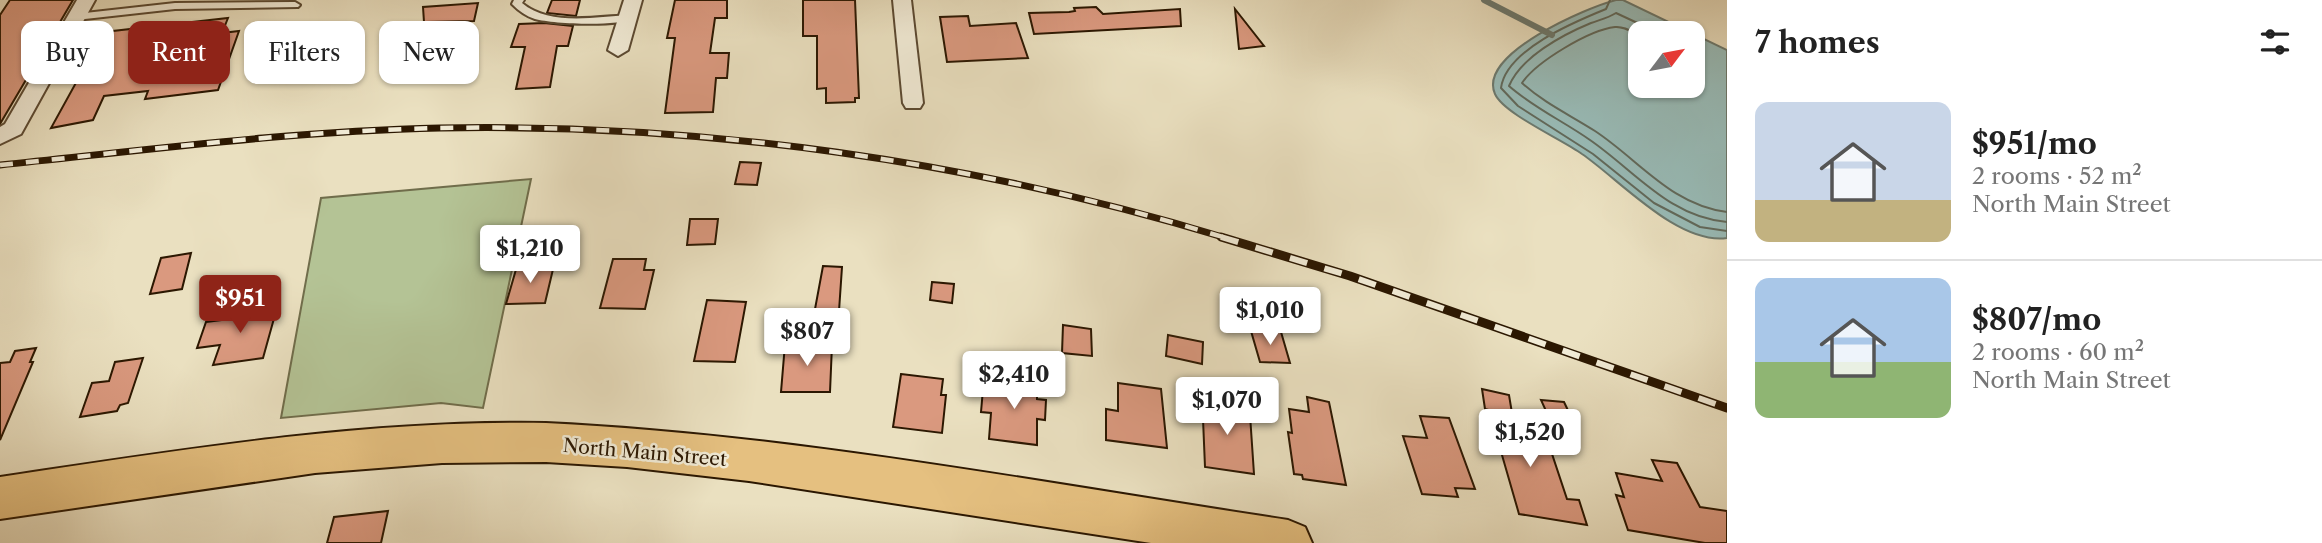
<!DOCTYPE html>
<meta charset="utf-8">
<style>
:root{--surface:#fff;--page:#f6f6f6;--text:#222;--muted:#767676;--line:#e0e0e0;--accent:#8f2418}
body{margin:0;font-family:"Libre Caslon Text",serif;background:var(--page);color:var(--text);height:100vh;display:flex;flex-direction:column;font-size:26px;white-space:nowrap}
*{box-sizing:border-box;margin:0}
p{font-size:23px;color:var(--muted)}
.icon{flex:none;width:38px;height:38px;fill:none;stroke:currentColor;stroke-width:2;stroke-linecap:round;stroke-linejoin:round}
.map{position:relative;flex:1;overflow:hidden}
.details{display:flex;flex-direction:column;background:var(--surface);width:595px}
.details>*{flex:none}
.hud{position:absolute;left:21px;top:21px;width:665px;height:63px;display:flex;gap:14px}
.needle{width:46px;rotate:58deg}
.controls{position:absolute;left:1628px;top:21px;display:grid;gap:14px}
.controls a{display:grid;place-items:center;width:77px;height:77px;border-radius:14px;background:var(--surface);box-shadow:0 2px 5px #0004;font-size:35px}
.price{position:absolute;translate:-50% -60px;padding:0 16px;border-radius:7px;background:#fff;color:#222;font-size:23px;line-height:46px;filter:drop-shadow(0 2px 4px #0008)}
.price::after{content:'';position:absolute;left:50%;top:42px;width:21px;height:16px;margin-left:-10px;background:inherit;clip-path:polygon(0 0,100% 0,50% 100%)}
.price.on{background:var(--accent);color:#fff}
ul{padding:0;list-style:none}
li{display:flex;align-items:center;gap:21px;height:175px;padding:0 28px}
li+li{border-top:2px solid var(--line)}
li span{display:grid;place-items:center;flex:none;width:196px;height:140px;border-radius:14px;color:#555}
li>.icon{margin-inline-start:auto}
span .icon{width:84px;height:84px;fill:#fffc;stroke-width:1}
li b{font-size:30px}
h2{display:flex;justify-content:space-between;align-items:center;height:84px;padding:0 28px;font-size:30px}
.tag{padding:0 24px;border-radius:14px;background:var(--surface);box-shadow:0 2px 5px #0004;font-size:24px;line-height:63px}
.tag.on{background:var(--accent);color:#fff}
main{display:flex;flex:1;min-height:0}
.map>svg:first-child{display:block}
.green{fill:#b4c395;stroke:#706d4b;stroke-width:2}
.water{fill:#99bcb8;stroke:#6d7a6f;stroke-width:2;fill-rule:evenodd}
.lines{fill:none;stroke-linecap:round;stroke-linejoin:round}
.shore{stroke:#626a5c;stroke-width:2}
.stream{stroke:#6d7a6f;stroke-width:6}
.building{fill:#da997f;stroke:#2b1701;stroke-width:2}
.lane-casing{stroke:#5b4931;stroke-width:4}
.street-casing{stroke:#5b4931;stroke-width:4}
.primary-casing{stroke:#2b1701;stroke-width:4}
.lane{fill:#f1ebd6;fill-rule:evenodd}
.street{fill:#f1ebd6;fill-rule:evenodd}
.primary{fill:#e5c080;fill-rule:evenodd}
.rail-far1-casing{stroke:#2b1701;stroke-width:7}
.rail-casing{stroke:#2b1701;stroke-width:9}
.rail-far1{stroke:#f1ebd6;stroke-width:4.5;stroke-dasharray:13;stroke-linecap:butt}
.rail{stroke:#f1ebd6;stroke-width:6;stroke-dasharray:18;stroke-linecap:butt}
.labels{text-anchor:middle;stroke-width:5;stroke-linejoin:round;paint-order:stroke}
.street-label{font-size:19px;fill:#2b1701;stroke:#f1ebd6}
</style>
<main>
<div class="map">
<svg width="1727" height="543" viewBox="0 0 1727 543">
<rect width="100%" height="100%" fill="#eae0c0"/>
<filter id="stains"><feTurbulence type="fractalNoise" baseFrequency=".00286" numOctaves="4"/><feColorMatrix values="0 0 0 0 .2 0 0 0 0 .09 0 0 0 0 .02 0 0 0 .5 -.17"/></filter>
<radialGradient id="worn" r=".72"><stop offset=".6" stop-color="#630" stop-opacity="0"/><stop offset="1" stop-color="#630" stop-opacity=".3"/></radialGradient>
<polygon class="green" points="531,179 483,408 441,403 281,418 321,198"/>
<path class="water" d="M1616,0H1623L1727,50V238C1678,245 1620,180 1582,154C1563,140 1504,114 1495,94C1477,54 1588,7 1616,0ZM1640,33H1692V86H1640Z"/>
<g class="lines">
<g class="shore">
<path d="M1610,0L1606,9C1574,22 1506,50 1501,88L1518,106L1593,154L1654,203L1700,227L1727,231"/>
<path d="M1659,33L1616,13C1608,18 1599,20 1591,23C1562,35 1521,57 1509,86C1534,108 1563,121 1590,140C1635,171 1669,217 1727,222"/>
<path d="M1640,36C1632,32 1624,26 1615,27C1589,30 1536,62 1522,83C1544,103 1570,115 1595,131C1639,160 1671,205 1727,212"/>
</g>
<polyline class="stream" points="1484,0 1552,35"/>
</g>
<g class="building">
<polygon points="10,0 73,0 0,124 0,15"/>
<polygon points="552,0 580,0 576,16 547,13"/>
<polygon points="675,0 727,0 727,18 715,18 710,53 729,53 727,78 716,78 713,112 665,113 675,38 667,38"/>
<polygon points="803,0 855,0 859,98 855,98 855,102 826,103 826,88 817,89 817,36 803,36"/>
<polygon points="478,3 474,21 424,22 423,7"/>
<polygon points="1096,7 1103,14 1180,9 1181,26 1034,34 1029,13 1069,12 1075,11 1074,8"/>
<polygon points="1235,9 1264,46 1239,49"/>
<polygon points="968,16 970,26 1016,23 1028,58 947,62 940,17"/>
<polygon points="228,18 222,33 239,31 218,90 145,99 148,91 104,96 93,120 51,128 104,32"/>
<polygon points="544,23 573,26 568,46 557,46 550,87 516,89 525,47 511,47 519,24"/>
<polygon points="740,162 761,163 757,185 735,184"/>
<polygon points="690,219 718,219 715,244 687,245"/>
<polygon points="191,253 182,289 150,294 161,258"/>
<polygon points="613,259 646,259 644,270 654,270 645,309 600,308"/>
<polygon points="554,265 545,303 506,304 517,266"/>
<polygon points="823,266 842,267 839,311 815,309"/>
<polygon points="932,282 954,284 952,303 930,300"/>
<polygon points="707,300 746,302 735,362 694,361"/>
<polygon points="278,304 263,358 213,365 220,345 197,348 206,322 229,319 231,314"/>
<polygon points="1063,325 1091,329 1092,356 1062,353"/>
<polygon points="1251,331 1281,332 1290,363 1260,362"/>
<polygon points="1168,335 1203,342 1202,364 1166,356"/>
<polygon points="785,344 832,345 830,392 781,392"/>
<polygon points="36,348 30,362 33,362 0,440 0,363 10,362 15,351"/>
<polygon points="143,358 128,403 120,405 117,411 80,417 92,383 109,381 115,362"/>
<polygon points="901,374 943,379 941,395 946,395 942,433 893,427"/>
<polygon points="995,378 1037,381 1037,399 1046,400 1045,420 1037,419 1037,445 989,439 991,413 981,412 983,389 993,391"/>
<polygon points="1118,383 1161,389 1167,448 1106,440 1106,409 1118,411"/>
<polygon points="1482,389 1509,395 1517,443 1550,448 1567,499 1579,500 1587,525 1519,514 1489,410 1485,409"/>
<polygon points="1202,395 1230,399 1232,413 1250,415 1254,474 1205,467"/>
<polygon points="1307,397 1329,402 1346,485 1303,479 1302,475 1294,474 1288,432 1292,433 1289,409 1309,412"/>
<polygon points="1541,400 1564,402 1574,423 1551,422"/>
<polygon points="1420,416 1449,418 1475,489 1455,488 1458,497 1422,494 1403,436 1427,438"/>
<polygon points="1652,460 1677,463 1700,507 1727,511 1727,543 1705,543 1628,530 1616,495 1624,497 1616,473 1662,481"/>
<polygon points="388,511 381,543 327,543 334,517"/>
</g>
<g class="lines">
<g class="lane-casing">
<g id="lane">
<path d="M514,0H524L522,3C549,26 595,17 628,15L633,18C619,27 553,24 535,19C526,16 519,11 512,4Z"/>
<polygon points="295,2 300,5 298,7 175,9 76,20 71,17 76,14 175,3"/>
</g>
</g>
<g class="street-casing">
<g id="street">
<polygon points="77,0 95,0 21,134 0,144 0,127 5,124"/>
<polygon points="624,0 642,0 628,50 618,56 608,50"/>
<polygon points="893,0 911,0 923,103 920,108 906,108 903,103"/>
</g>
</g>
<g class="primary-casing">
<path id="primary" d="M546,423C795,435 1042,483 1288,520L1305,527L1312,543H1151L749,481L627,467L546,462L442,463L315,473L0,519V477C181,450 362,420 546,423Z"/>
</g>
<use href="#lane" class="lane"/>
<use href="#street" class="street"/>
<use href="#primary" class="primary"/>
<g class="rail-far1-casing">
<path id="rail-far1" d="M0,165C146,150 293,131 440,128C705,123 973,161 1226,238"/>
</g>
<g class="rail-casing">
<polyline id="rail" points="1221,237 1350,276 1727,408"/>
</g>
<use href="#rail-far1" class="rail-far1"/>
<use href="#rail" class="rail"/>
</g>
<g class="labels">
<g class="street-label">
<text transform="translate(645 452) rotate(5)" y="7">North Main Street</text>
</g>
</g>
<rect width="100%" height="100%" filter="url(#stains)"/>
<rect width="100%" height="100%" fill="url(#worn)"/>
</svg>
<div class="controls">
<a><svg class="needle" viewBox="-14 -14 28 28"><path d="M0-13l5 13h-10z" fill="#e53935"/><path d="M0 13l5-13h-10z" fill="#767676"/></svg></a>
</div>
<b class="price" style="left:530px;top:285px">$1,210</b>
<b class="price on" style="left:240px;top:335px">$951</b>
<b class="price" style="left:1270px;top:347px">$1,010</b>
<b class="price" style="left:807px;top:368px">$807</b>
<b class="price" style="left:1014px;top:411px">$2,410</b>
<b class="price" style="left:1227px;top:437px">$1,070</b>
<b class="price" style="left:1530px;top:469px">$1,520</b>
<div class="hud">
<a class="tag">Buy</a>
<a class="tag on">Rent</a>
<a class="tag">Filters</a>
<a class="tag">New</a>
</div>
</div>
<section class="details">
<h2>7 homes<svg class="icon" aria-label="filters" viewBox="0 0 24 24"><path d="M4 7h16M4 17h16"/><circle cx="9" cy="7" r="2"/><circle cx="15" cy="17" r="2"/></svg></h2>
<ul>
<li><span style="background:linear-gradient(#c9d6e8 70%,#c2b280 0)"><svg class="icon" aria-label="home" viewBox="0 0 24 24"><path d="M3 11l9-7 9 7M6 9v11h12V9"/></svg></span><div><b>$951/mo</b><p>2 rooms · 52 m²</p><p>North Main Street</p></div></li>
<li><span style="background:linear-gradient(#a9c7e8 60%,#8fb573 0)"><svg class="icon" aria-label="home" viewBox="0 0 24 24"><path d="M3 11l9-7 9 7M6 9v11h12V9"/></svg></span><div><b>$807/mo</b><p>2 rooms · 60 m²</p><p>North Main Street</p></div></li>
</ul>
</section>
</main>
